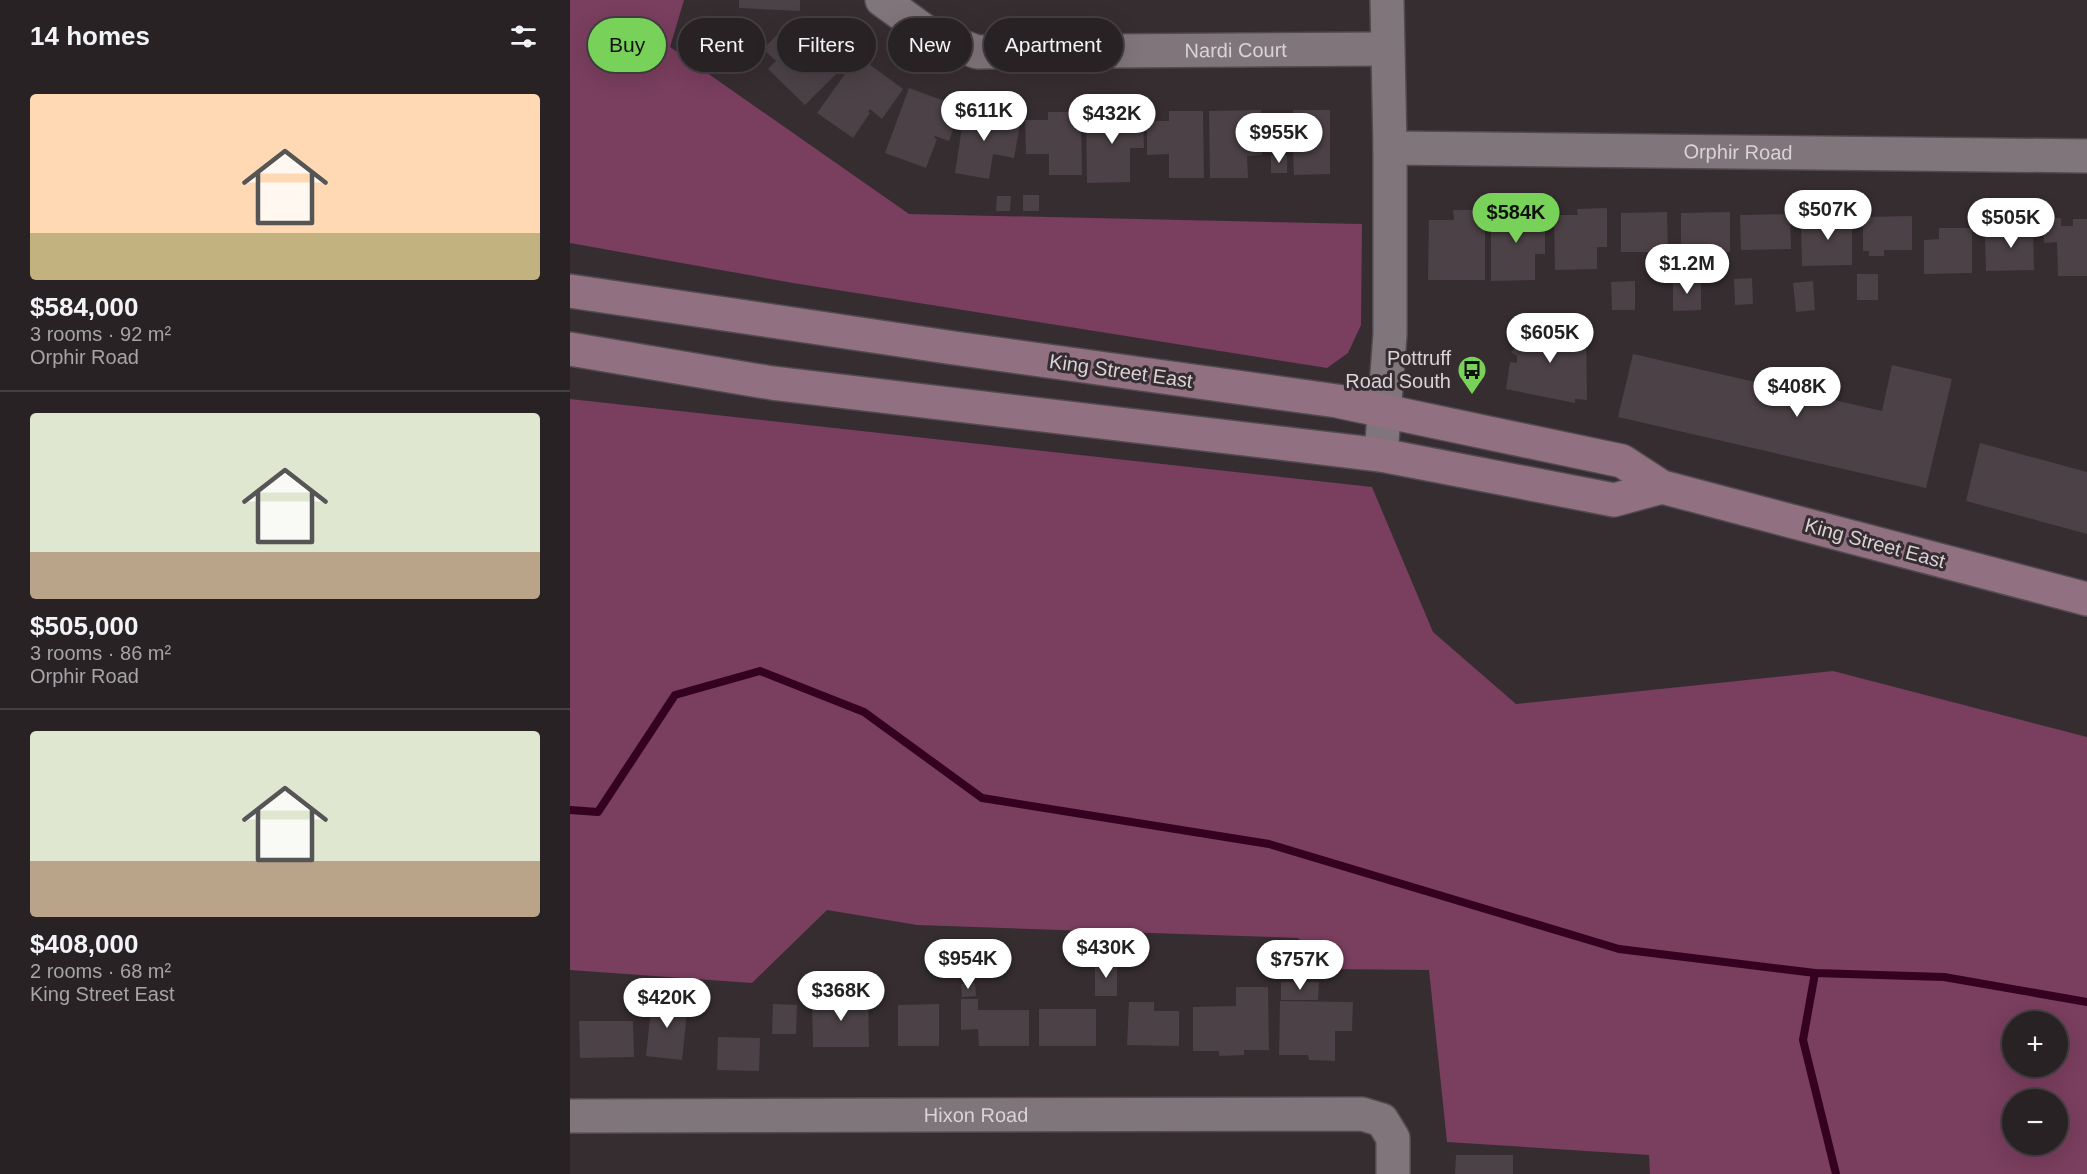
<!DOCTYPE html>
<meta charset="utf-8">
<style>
:root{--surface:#282225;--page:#302a2d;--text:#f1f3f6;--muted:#a5a4a7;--line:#443f42;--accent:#78d158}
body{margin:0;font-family:Arial,sans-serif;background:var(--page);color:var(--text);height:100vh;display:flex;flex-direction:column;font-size:22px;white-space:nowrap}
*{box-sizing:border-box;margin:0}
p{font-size:20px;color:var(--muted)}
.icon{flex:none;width:33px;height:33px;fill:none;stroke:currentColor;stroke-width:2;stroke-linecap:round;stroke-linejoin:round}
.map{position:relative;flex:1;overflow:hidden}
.sheet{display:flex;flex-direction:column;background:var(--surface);width:570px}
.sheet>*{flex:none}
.banner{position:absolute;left:18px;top:18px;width:570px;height:54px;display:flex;gap:12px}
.buttons{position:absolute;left:1432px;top:1011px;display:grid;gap:12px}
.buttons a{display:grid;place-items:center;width:66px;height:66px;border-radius:50%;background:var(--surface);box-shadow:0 6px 24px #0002,0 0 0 2px var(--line);font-size:30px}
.price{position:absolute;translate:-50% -51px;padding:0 14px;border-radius:21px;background:#fff;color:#222;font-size:20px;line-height:39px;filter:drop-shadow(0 2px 3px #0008)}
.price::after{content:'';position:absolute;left:50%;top:36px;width:18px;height:14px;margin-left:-9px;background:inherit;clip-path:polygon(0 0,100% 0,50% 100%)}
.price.current{background:var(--accent);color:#111}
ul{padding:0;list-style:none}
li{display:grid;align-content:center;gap:12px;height:318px;padding:0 30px}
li+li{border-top:2px solid var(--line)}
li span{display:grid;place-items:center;height:186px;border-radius:6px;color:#555}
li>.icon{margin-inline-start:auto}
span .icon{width:108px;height:108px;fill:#fffc;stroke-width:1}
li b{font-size:26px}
h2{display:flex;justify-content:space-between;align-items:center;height:72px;padding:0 30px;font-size:26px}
.tag{padding:0 21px;border-radius:27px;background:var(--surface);box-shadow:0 6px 24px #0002,0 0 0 2px var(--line);font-size:21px;line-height:54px}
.tag.current{background:var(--accent);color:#111}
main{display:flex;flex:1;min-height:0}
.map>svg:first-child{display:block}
.green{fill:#7a3e5e;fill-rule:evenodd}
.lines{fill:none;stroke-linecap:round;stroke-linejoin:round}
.stream{stroke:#350121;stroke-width:8}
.building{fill:#4b4146}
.street-casing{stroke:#524a4e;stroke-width:36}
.secondary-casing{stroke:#524a4e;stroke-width:36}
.street{stroke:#80757a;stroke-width:33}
.secondary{stroke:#907081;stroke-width:33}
.labels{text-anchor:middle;stroke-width:6;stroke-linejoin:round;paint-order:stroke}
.street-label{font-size:20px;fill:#d9d3d6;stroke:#362d31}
.poi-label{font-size:20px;fill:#d9d3d6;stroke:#362d31;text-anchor:end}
</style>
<main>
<section class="sheet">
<h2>14 homes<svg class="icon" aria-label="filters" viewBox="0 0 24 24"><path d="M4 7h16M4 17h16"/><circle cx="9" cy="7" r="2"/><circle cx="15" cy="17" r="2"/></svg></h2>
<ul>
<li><span style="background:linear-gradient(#ffd9b3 75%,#c2b280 0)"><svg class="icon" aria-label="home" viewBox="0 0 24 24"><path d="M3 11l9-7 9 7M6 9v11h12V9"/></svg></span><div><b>$584,000</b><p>3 rooms · 92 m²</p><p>Orphir Road</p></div></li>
<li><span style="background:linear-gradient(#dfe7d0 75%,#b9a48a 0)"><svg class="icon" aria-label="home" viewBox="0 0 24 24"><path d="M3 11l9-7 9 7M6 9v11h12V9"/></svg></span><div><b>$505,000</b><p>3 rooms · 86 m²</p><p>Orphir Road</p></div></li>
<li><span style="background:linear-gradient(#dfe7d0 70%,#b9a48a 0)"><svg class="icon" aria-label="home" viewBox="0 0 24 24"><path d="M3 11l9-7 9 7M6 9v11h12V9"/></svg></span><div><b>$408,000</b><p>2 rooms · 68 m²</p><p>King Street East</p></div></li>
</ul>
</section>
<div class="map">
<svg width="1517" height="1174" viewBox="0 0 1517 1174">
<rect width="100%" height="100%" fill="#362d31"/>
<g class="green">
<polygon points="0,0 114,0 100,47 339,214 792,224 791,325 778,353 757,368 223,283 0,243"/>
<path d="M0,399L802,487L863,632L946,704L1263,671L1517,737V1174H1080L1079,1155L877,1142L859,970L755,969L728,938L347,925L257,910L182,983L0,970ZM1443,1022H1488V1066H1443ZM1443,1100H1488V1144H1443Z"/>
</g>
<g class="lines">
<g class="stream">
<polyline points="0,810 28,812 105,695 190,671 294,712 412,798 699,844 1049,949 1245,973 1374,977 1517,1002"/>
<polyline points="1245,973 1233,1040 1266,1174"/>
</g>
</g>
<g class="building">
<polygon points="169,0 230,0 230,11 169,8"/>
<polygon points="216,26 234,44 232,45 236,49 253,32 281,59 235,105 198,69 206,61 193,49"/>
<polygon points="288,56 333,89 312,119 300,109 298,112 300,113 283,138 247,113"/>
<polygon points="339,88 391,107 379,141 365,136 364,138 367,139 356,168 315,153"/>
<polygon points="395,108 429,113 428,122 450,125 444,158 423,154 419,179 385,173"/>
<polygon points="691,110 692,155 677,156 678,178 640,178 639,111"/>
<polygon points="723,110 760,110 760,174 724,175 723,152 699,153 699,119 723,118"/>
<polygon points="599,111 633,111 634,178 599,178 599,154 577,155 577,121 599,121"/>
<polygon points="478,112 511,112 512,175 479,175 479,154 456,154 455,120 478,120"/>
<polygon points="516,112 573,112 574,148 560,148 560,182 517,183"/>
<rect x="701" y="155" width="16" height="18"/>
<rect x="453" y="195" width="16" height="16"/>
<polygon points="427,196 441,196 440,211 426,211"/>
<polygon points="1037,208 1037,247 1027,247 1027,269 985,270 984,215 1008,215 1007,209"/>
<polygon points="883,210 915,210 915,280 858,280 859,220 884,220"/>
<polygon points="921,211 975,211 975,254 965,254 965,280 921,281"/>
<polygon points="1097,212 1098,252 1051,252 1051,213"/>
<polygon points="1160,212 1160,252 1111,253 1111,213"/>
<polygon points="1282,213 1282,265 1232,266 1231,225 1250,225 1250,214"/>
<polygon points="1220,214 1221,249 1171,250 1170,215"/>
<polygon points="1342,216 1342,250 1314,250 1314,256 1299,256 1299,251 1293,251 1293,217"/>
<polygon points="1474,218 1491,218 1491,226 1503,226 1503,219 1517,219 1517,276 1488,276 1487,242 1474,243"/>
<polygon points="1463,225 1464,270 1416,271 1415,237 1429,237 1429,226"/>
<polygon points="1369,228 1402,228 1402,273 1354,274 1354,240 1369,239"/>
<rect x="1287" y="274" width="21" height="26"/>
<polygon points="1182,278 1183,304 1165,305 1164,279"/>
<polygon points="1103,279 1131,279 1131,310 1103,311"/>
<polygon points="1065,281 1065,310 1042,310 1041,282"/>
<polygon points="1243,281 1245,310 1226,312 1223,283"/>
<polygon points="948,328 1016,330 1017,400 1005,399 1005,403 936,389 940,362 947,363 947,356 941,352 947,346"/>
<polygon points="1063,354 1312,411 1322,365 1382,379 1356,488 1048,417"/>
<polygon points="1410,443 1517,472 1517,534 1396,501"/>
<polygon points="547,961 547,996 525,996 525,962"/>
<polygon points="711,982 749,982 748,1000 711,1000"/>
<polygon points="405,983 406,996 392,997 391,984"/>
<polygon points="666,987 698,987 699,1050 674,1050 674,1055 649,1056 649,1051 623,1051 623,1007 666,1006"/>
<polygon points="298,996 299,1047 243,1047 242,997"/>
<polygon points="82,998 118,1002 112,1060 76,1056"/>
<polygon points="391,999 408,999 408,1010 459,1010 459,1046 409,1046 408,1029 391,1030"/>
<polygon points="710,1001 783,1002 782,1031 765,1031 765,1061 739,1060 738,1055 709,1055"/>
<polygon points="559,1002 584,1002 584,1011 609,1011 609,1046 557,1045"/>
<polygon points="203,1004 227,1005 226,1034 202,1034"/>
<polygon points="369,1004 369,1046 328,1046 328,1005"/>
<rect x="469" y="1009" width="57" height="37"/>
<polygon points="9,1021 63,1021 64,1057 10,1058"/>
<polygon points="148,1037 190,1038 189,1071 147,1070"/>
<polygon points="886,1155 943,1155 943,1174 885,1174"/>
</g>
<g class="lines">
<g class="street-casing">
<g id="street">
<path id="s1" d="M312,0L359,34L407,52L817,49"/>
<path id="s2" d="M820,148L1517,156"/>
<polyline points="811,455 820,334 820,148 817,0"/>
<path id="s3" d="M0,1116L792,1114L812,1120L823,1138V1174"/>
</g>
</g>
<g class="secondary-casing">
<g id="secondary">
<polyline points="0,291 384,348 767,401 1052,461 1092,487 1517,599"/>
<polyline points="0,349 202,383 811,455 1044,500 1092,487"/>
</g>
</g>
<use href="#street" class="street"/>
<use href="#secondary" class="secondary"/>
</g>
<defs>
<g id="bus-pin" transform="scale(1.5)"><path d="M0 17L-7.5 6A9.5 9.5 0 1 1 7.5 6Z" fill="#78d158" stroke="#362d31"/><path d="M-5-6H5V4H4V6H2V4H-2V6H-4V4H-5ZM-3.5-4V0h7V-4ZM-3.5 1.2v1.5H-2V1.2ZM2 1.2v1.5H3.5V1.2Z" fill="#111"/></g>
</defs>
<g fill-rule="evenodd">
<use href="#bus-pin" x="902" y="370"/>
</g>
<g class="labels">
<g class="street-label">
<text dy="7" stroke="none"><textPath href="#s1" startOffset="368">Nardi Court</textPath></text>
<text dy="7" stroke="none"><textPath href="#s2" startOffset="348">Orphir Road</textPath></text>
<text transform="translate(551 371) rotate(8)" y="7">King Street East</text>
<text transform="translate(1305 543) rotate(15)" y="7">King Street East</text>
<text dy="7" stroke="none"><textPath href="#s3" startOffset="406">Hixon Road</textPath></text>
</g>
<g class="poi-label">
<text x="881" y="365">Pottruff<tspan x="881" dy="23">Road South</tspan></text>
</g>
</g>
</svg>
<div class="buttons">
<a>+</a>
<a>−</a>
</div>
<b class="price" style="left:414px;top:142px">$611K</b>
<b class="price" style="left:542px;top:145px">$432K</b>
<b class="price" style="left:709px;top:164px">$955K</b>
<b class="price" style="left:1258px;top:241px">$507K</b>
<b class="price current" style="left:946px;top:244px">$584K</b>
<b class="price" style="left:1441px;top:249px">$505K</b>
<b class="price" style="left:1117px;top:295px">$1.2M</b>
<b class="price" style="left:980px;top:364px">$605K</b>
<b class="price" style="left:1227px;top:418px">$408K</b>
<b class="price" style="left:536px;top:979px">$430K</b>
<b class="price" style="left:398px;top:990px">$954K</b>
<b class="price" style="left:730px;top:991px">$757K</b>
<b class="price" style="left:271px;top:1022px">$368K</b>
<b class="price" style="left:97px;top:1029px">$420K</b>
<div class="banner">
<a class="tag current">Buy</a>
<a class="tag">Rent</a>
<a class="tag">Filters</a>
<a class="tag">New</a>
<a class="tag">Apartment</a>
</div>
</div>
</main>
